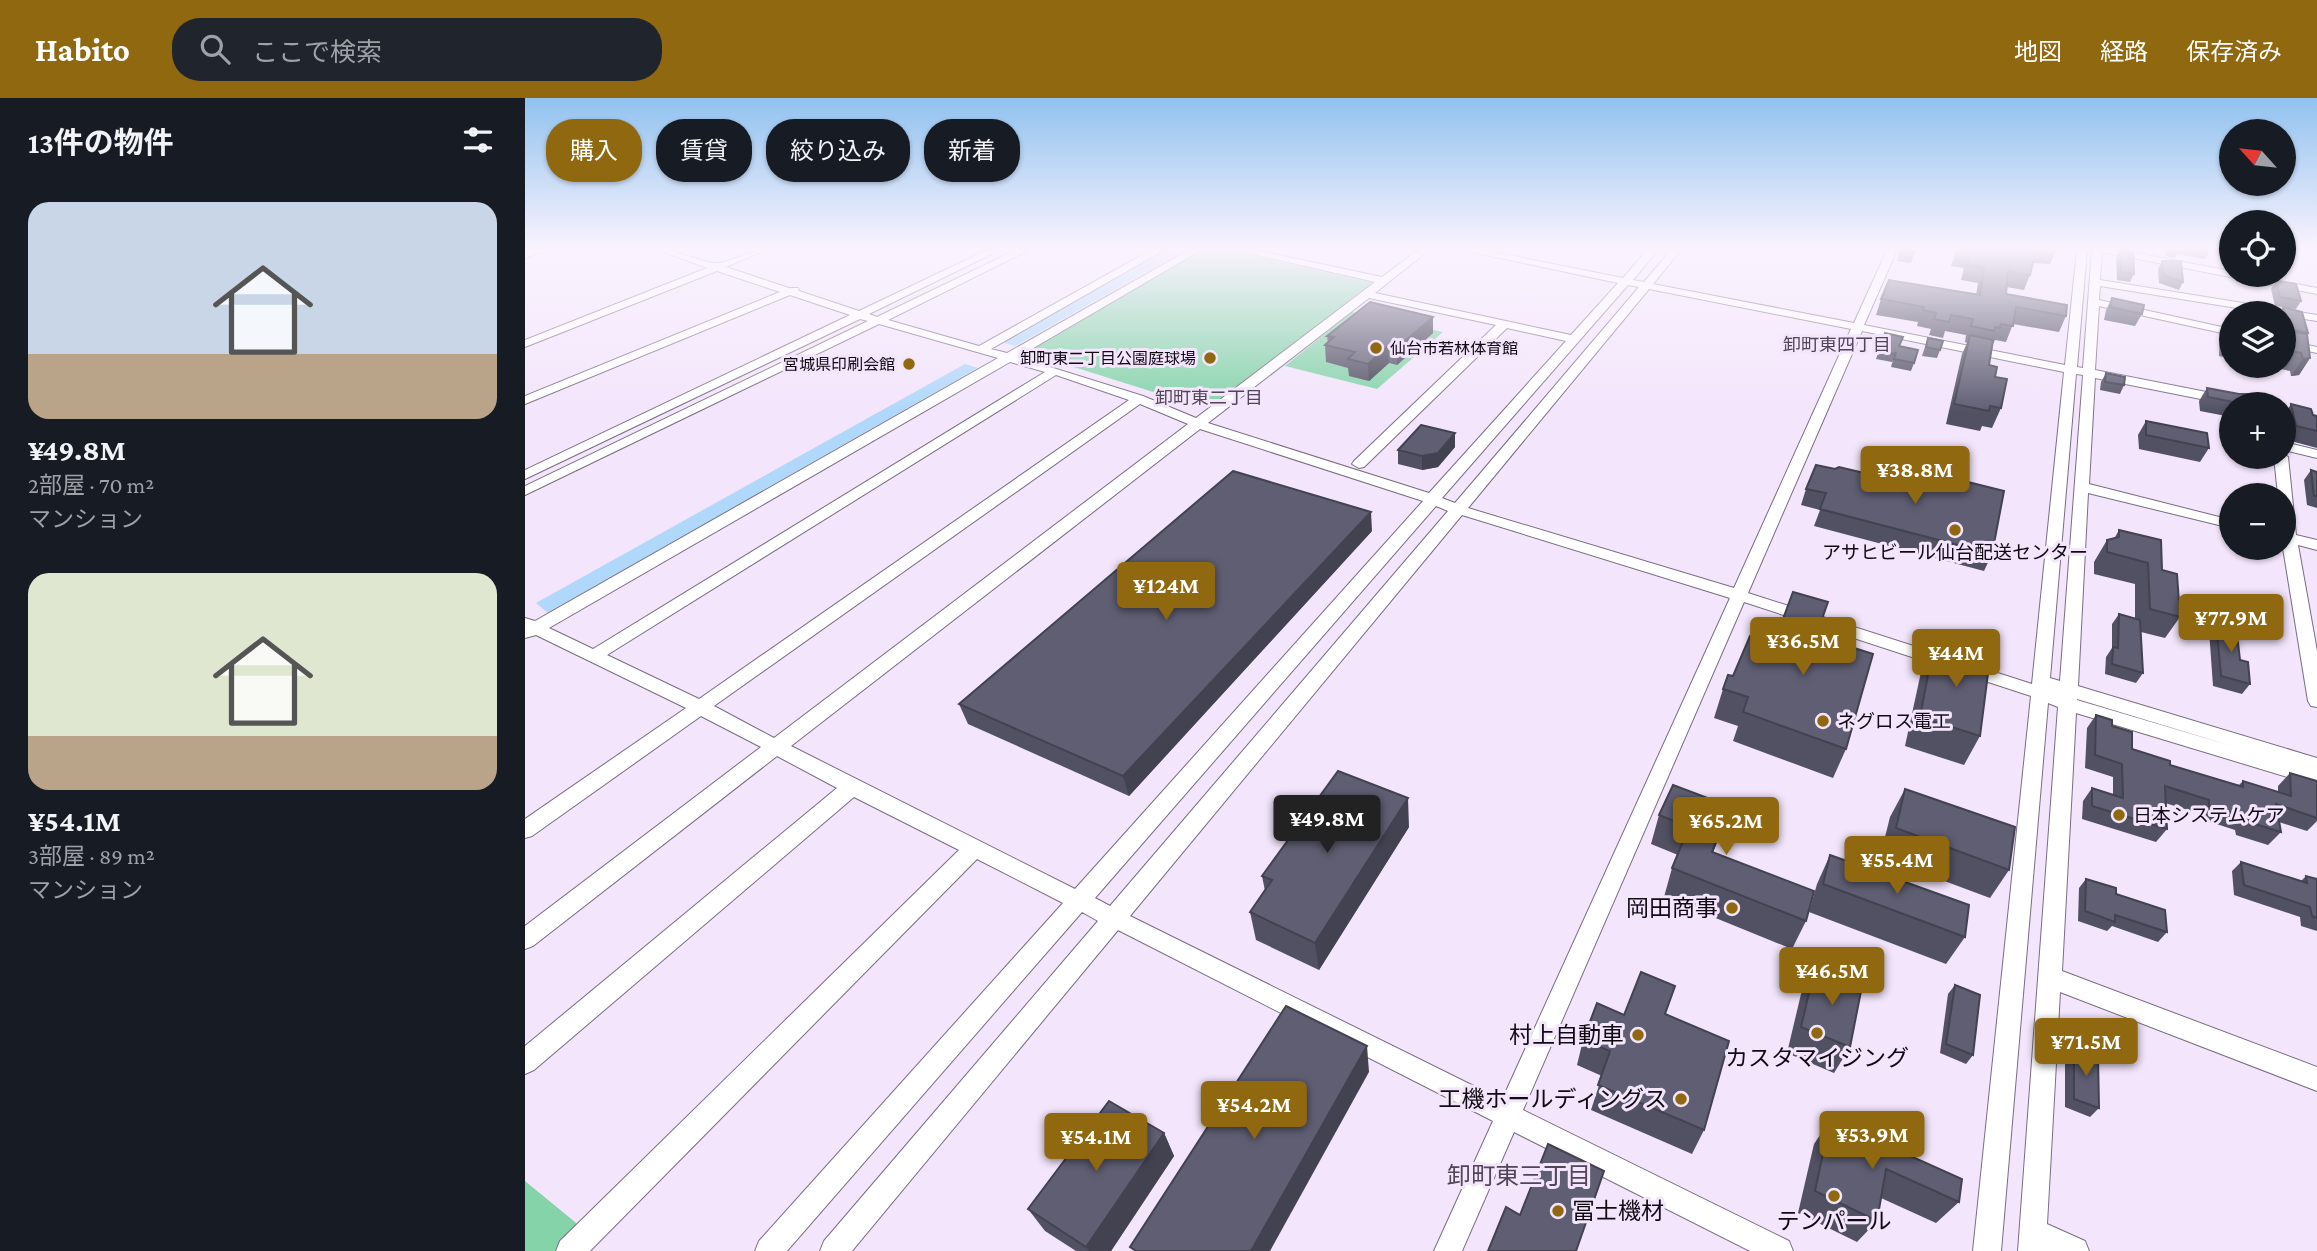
<!DOCTYPE html>
<html lang="ja">
<meta charset="utf-8">
<style>
:root{--surface:#171b24;--page:#20242c;--text:#f1f3f6;--muted:#9ea1a6;--accent:#90680f}
body{margin:0;font-family:"Crimson Pro","Noto Sans JP",serif;background:var(--page);color:var(--text);height:100vh;display:flex;flex-direction:column;font-size:26px;white-space:nowrap}
*{box-sizing:border-box;margin:0}
p{font-size:23px;color:var(--muted)}
.icon{flex:none;width:38px;height:38px;fill:none;stroke:currentColor;stroke-width:2;stroke-linecap:round;stroke-linejoin:round}
.map{position:relative;flex:1;overflow:hidden}
.side{display:flex;flex-direction:column;background:var(--surface);width:525px}
.side>*{flex:none}
.banner{position:absolute;left:21px;top:21px;width:665px;height:63px;display:flex;gap:14px}
.needle{width:46px;rotate:297deg}
.controls{position:absolute;left:1694px;top:21px;display:grid;gap:14px}
.controls a{display:grid;place-items:center;width:77px;height:77px;border-radius:50%;background:var(--surface);box-shadow:0 2px 5px #0004;font-size:35px}
.price{position:absolute;translate:-50% -60px;padding:0 16px;border-radius:7px;background:var(--accent);color:#fff;font-size:23px;line-height:46px;filter:drop-shadow(0 2px 4px #0008)}
.price::after{content:'';position:absolute;left:50%;top:42px;width:21px;height:16px;margin-left:-10px;background:inherit;clip-path:polygon(0 0,100% 0,50% 100%)}
.price.selected{background:#222;color:#fff}
ul{padding:0;list-style:none}
li{display:grid;align-content:center;gap:14px;height:371px;padding:0 28px}
li span{display:grid;place-items:center;height:217px;border-radius:21px;color:#555}
li>.icon{margin-inline-start:auto}
span .icon{width:126px;height:126px;fill:#fffc;stroke-width:1}
li b{font-size:30px}
h2{display:flex;justify-content:space-between;align-items:center;height:84px;padding:0 28px;font-size:30px}
.pill{padding:0 24px;border-radius:28px;background:var(--surface);box-shadow:0 2px 5px #0004;font-size:24px;line-height:63px}
.pill.selected{background:var(--accent);color:#fff}
header{display:flex;align-items:center;gap:42px;box-sizing:border-box;height:98px;padding:0 35px;background:var(--accent);color:#fff}
header strong{font-size:33px}
nav{display:flex;gap:38px;margin-inline-start:auto;font-size:24px}
.search{width:490px;height:63px;background:var(--page);display:flex;align-items:center;gap:18px;box-sizing:border-box;padding:0 24px;border-radius:28px;color:var(--muted);font-size:26px}
main{display:flex;flex:1;min-height:0}
.map>svg:first-child{display:block}
.green{fill:#84d3a9}
.water{fill:#b0d8fa}
.lines{fill:none;stroke-linecap:round;stroke-linejoin:round}
.minor-casing{stroke:#796d81;stroke-width:2}
.minor{fill:#fff;fill-rule:evenodd}
.wall{fill:#525163}
.shaded-wall{fill:#424250}
.building{fill:#5f5e73;stroke:#424250;stroke-width:2}
.poi-dot{fill:#90680f;stroke:#f3e5fc;stroke-width:2.5}
.labels{text-anchor:middle;stroke-width:6;stroke-linejoin:round;paint-order:stroke}
.far-poi-label{font-size:16px;fill:#100b13;stroke:#f3e5fc;text-anchor:end}
.far-neighbourhood-label{font-size:18px;fill:#514558;stroke:#f3e5fc}
.poi-label{font-size:19px;fill:#100b13;stroke:#f3e5fc;text-anchor:start}
.near-poi-label{font-size:23px;fill:#100b13;stroke:#f3e5fc;text-anchor:end}
.near-neighbourhood-label{font-size:24px;fill:#514558;stroke:#f3e5fc}
</style>
<header>
<strong>Habito</strong>
<div class="search"><svg class="icon" aria-label="search" viewBox="0 0 24 24"><circle cx="10" cy="10" r="6"/><path d="M15 15l6 6"/></svg>ここで検索</div>
<nav><a>地図</a><a>経路</a><a>保存済み</a></nav>
</header>
<main>
<section class="side">
<h2>13件の物件<svg class="icon" aria-label="filters" viewBox="0 0 24 24"><path d="M4 7h16M4 17h16"/><circle cx="9" cy="7" r="2"/><circle cx="15" cy="17" r="2"/></svg></h2>
<ul>
<li><span style="background:linear-gradient(#c9d6e8 70%,#b9a48a 0)"><svg class="icon" aria-label="home" viewBox="0 0 24 24"><path d="M3 11l9-7 9 7M6 9v11h12V9"/></svg></span><div><b>¥49.8M</b><p>2部屋 · 70 m²</p><p>マンション</p></div></li>
<li><span style="background:linear-gradient(#dfe7d0 75%,#b9a48a 0)"><svg class="icon" aria-label="home" viewBox="0 0 24 24"><path d="M3 11l9-7 9 7M6 9v11h12V9"/></svg></span><div><b>¥54.1M</b><p>3部屋 · 89 m²</p><p>マンション</p></div></li>
</ul>
</section>
<div class="map">
<svg width="1792" height="1153" viewBox="0 0 1792 1153">
<rect width="100%" height="100%" fill="#f3e5fc"/>
<g class="green">
<polygon points="677,152 704,152 848,185 687,308 676,309 498,253"/>
<polygon points="827,214 918,234 852,291 760,268"/>
<polygon points="0,1083 56,1129 31,1153 0,1153"/>
</g>
<g class="water">
<polygon points="643,152 660,152 490,248 476,244"/>
<polygon points="440,266 453,270 23,515 11,505"/>
</g>
<g class="lines">
<g class="minor-casing">
<g id="minor">
<polygon points="5,152 20,152 0,160 0,154"/>
<path d="M134,152C153,152 183,167 193,165C210,163 223,152 241,152L201,169L264,190H273L274,193L334,213L462,152H475L344,216L352,219L491,152H504L363,222L454,248L626,152H639L466,251L482,255L664,152H676L493,259L618,298L671,320L850,184L710,152H730L857,179L893,152H904L850,195L1046,237L1093,185L937,152H958L1098,180L1122,152H1133L1108,182L1119,184L1146,152H1156L1128,186L1329,225L1362,152H1372L1339,227L1540,267L1552,152H1562L1552,269L1558,270L1567,152H1595L1706,173V177H1724L1792,190V196L1577,154L1575,182L1792,217V223L1759,218V215H1743L1575,188L1574,202L1706,231V237L1574,208L1570,272L1722,302L1728,306L1706,307L1570,280L1564,386L1706,422V430L1563,395L1553,588L1792,660V688L1551,615L1537,873L1792,969V993L1535,894L1522,1126L1560,1143L1564,1153H1493L1533,609L1523,605L1476,1153H1448L1506,598L1219,504L998,1012L1264,1143L1268,1153H1225L989,1034L937,1153H909L968,1023L593,832L327,1153H295L299,1143L573,823L557,814L262,1153H230L234,1143L538,805L452,761L65,1153H31L35,1143L434,752L329,699L9,972L0,976V948L312,690L252,658L8,848L0,851V828L236,649L176,618L7,738L0,740V721L161,610L11,537L0,540V520L10,523L473,260L354,226L0,397V388L343,223L335,221L0,381V372L325,217L265,197L0,306V298L255,194L192,173L0,249V242L182,170ZM1103,187L1114,189L930,405L917,400ZM1124,191L1326,231L1209,490L943,410ZM844,200L971,227L829,363L827,366L834,370L839,369L982,230L1041,243L904,395L683,325ZM1337,233L1539,274L1507,586L1223,495ZM485,264L520,274L68,551L24,530ZM1551,276L1558,277L1535,583L1525,580ZM531,277L604,302L174,601L82,557ZM615,306L663,326L249,640L189,608ZM675,331L898,403L550,791L266,648ZM911,408L923,413L585,808L570,800ZM937,417L1205,500L977,1002L605,818ZM1552,601L1707,648L1552,602Z"/>
<polygon points="1759,242 1792,249 1792,255 1759,248"/>
<polygon points="1759,344 1792,352 1792,360 1759,352"/>
<polygon points="1759,356 1763,359 1771,437 1792,442 1792,452 1773,447 1792,553 1792,609 1786,608 1783,603 1758,450 1759,397 1753,397 1749,359 1759,359"/>
</g>
</g>
<use href="#minor" class="minor"/>
</g>
<g class="wall">
<polygon points="1375,152 1390,152 1386,165 1372,163"/>
<polygon points="1432,152 1532,152 1525,166 1508,165 1505,177 1499,192 1481,189 1481,196 1541,218 1534,234 1488,226 1481,244 1470,242 1468,246 1464,267 1470,279 1476,310 1467,330 1457,328 1455,333 1421,326 1437,256 1442,245 1440,244 1441,237 1420,233 1418,240 1404,237 1406,231 1392,228 1393,224 1351,217 1356,201 1451,197 1453,185 1436,182 1439,170 1426,168"/>
<polygon points="1595,152 1609,176 1605,184 1592,182 1591,159"/>
<polygon points="1642,152 1685,152 1680,161 1652,156 1650,160 1641,158"/>
<polygon points="1637,163 1658,184 1654,192 1634,185 1633,171"/>
<polygon points="1751,183 1776,203 1771,211 1750,208 1746,191"/>
<polygon points="1587,200 1617,216 1610,228 1579,222 1581,212"/>
<polygon points="1758,209 1783,235 1782,236 1785,260 1774,277 1766,278 1765,273 1741,268 1759,268 1759,215 1754,215"/>
<polygon points="1704,220 1706,221 1706,261 1694,258 1695,237"/>
<polygon points="908,235 872,267 864,265 844,283 824,278 823,270 801,264 800,247 803,245 802,238"/>
<polygon points="1360,235 1374,248 1389,265 1386,273 1366,269 1368,262 1367,264 1351,261"/>
<polygon points="1403,240 1415,252 1412,260 1397,258"/>
<polygon points="1581,275 1599,287 1595,296 1575,292 1576,284"/>
<polygon points="1682,290 1731,306 1706,306 1706,319 1675,313 1674,303"/>
<polygon points="1766,306 1788,317 1792,318 1792,350 1762,342 1759,328 1759,317"/>
<polygon points="1621,323 1684,350 1675,364 1614,351 1613,337"/>
<polygon points="930,349 913,369 897,372 873,366 873,352"/>
<polygon points="1310,371 1405,391 1411,376 1467,456 1459,473 1289,428 1295,412 1276,407 1281,391"/>
<polygon points="1786,372 1792,374 1792,410 1782,407 1779,382"/>
<polygon points="1594,432 1637,472 1655,519 1640,540 1616,534 1618,575 1611,585 1580,576 1581,559 1587,550 1587,526 1594,516 1610,520 1610,486 1569,476 1569,464 1582,442 1589,441"/>
<polygon points="847,433 604,698 443,626 434,606"/>
<polygon points="1736,450 1756,450 1751,457 1736,454"/>
<polygon points="1691,522 1715,562 1725,586 1717,596 1688,588 1684,532"/>
<polygon points="1291,538 1321,651 1308,680 1208,643 1213,628 1189,620 1198,591 1208,578 1249,545"/>
<polygon points="1409,545 1455,638 1439,667 1380,648 1396,574"/>
<polygon points="1571,617 1587,628 1607,651 1645,667 1714,687 1718,683 1753,694 1753,688 1765,675 1792,688 1792,723 1782,733 1754,724 1756,734 1743,747 1711,737 1710,732 1673,720 1673,715 1640,705 1642,731 1631,744 1557,721 1558,703 1567,690 1588,697 1588,679 1560,670 1562,630"/>
<polygon points="1380,691 1484,772 1465,800 1355,759 1365,719"/>
<polygon points="1134,717 1195,737 1188,754 1281,823 1267,851 1139,799 1147,770 1153,757 1126,746"/>
<polygon points="884,729 794,872 731,842 725,814 740,793 737,778"/>
<polygon points="1305,757 1440,839 1421,866 1284,814 1292,786"/>
<polygon points="1716,764 1776,783 1781,778 1792,781 1792,833 1776,828 1775,819 1709,797 1707,773"/>
<polygon points="1561,781 1591,796 1642,834 1633,844 1587,828 1582,833 1553,823 1554,790"/>
<polygon points="1290,869 1325,949 1309,975 1262,955 1276,896"/>
<polygon points="1430,887 1448,957 1441,966 1415,955 1423,896"/>
<polygon points="1140,916 1179,1032 1167,1056 1066,1012 1077,978 1052,967 1058,942 1099,917"/>
<polygon points="1549,950 1574,1010 1565,1019 1540,1009 1540,959"/>
<polygon points="1305,1022 1434,1104 1411,1125 1356,1100 1352,1123 1332,1144 1273,1115 1289,1046"/>
<polygon points="639,1035 649,1058 586,1153 551,1153 520,1133 503,1111"/>
</g>
<g class="shaded-wall">
<polygon points="908,219 908,235 872,267 872,250"/>
<polygon points="863,248 864,265 844,283 843,266"/>
<polygon points="1785,260 1774,277 1766,278 1778,261"/>
<polygon points="930,335 930,349 913,369 897,372 897,358"/>
<polygon points="846,414 847,433 604,698 598,678"/>
<polygon points="883,700 884,729 794,872 790,845"/>
<polygon points="1204,708 1195,737 1177,782 1187,754"/>
<polygon points="842,948 844,974 745,1153 726,1153"/>
<polygon points="639,1035 649,1058 586,1153 564,1153 561,1149"/>
</g>
<g class="building">
<polygon points="1376,152 1390,152 1389,155"/>
<polygon points="1432,152 1511,152 1505,177 1483,173 1481,196 1542,207 1541,218 1491,209 1488,228 1476,226 1475,230 1470,229 1469,233 1446,228 1448,221 1426,217 1424,224 1409,221 1411,215 1398,212 1399,209 1356,201 1364,182 1455,197 1459,169 1442,167 1445,155"/>
<polygon points="1595,152 1608,154 1609,176 1596,174"/>
<polygon points="1637,163 1656,163 1658,184 1638,177"/>
<polygon points="1751,183 1771,186 1776,203 1755,199"/>
<polygon points="1587,200 1619,207 1617,216 1585,209"/>
<polygon points="845,204 908,219 872,250 863,248 843,266 823,261 830,254 800,247 809,239 802,238"/>
<polygon points="1758,209 1777,214 1783,235 1769,232 1767,229 1762,228"/>
<polygon points="1704,220 1706,221 1706,241 1704,241"/>
<polygon points="1759,227 1767,229 1769,234 1782,236 1785,260 1778,261 1776,255 1759,252"/>
<polygon points="1360,235 1378,239 1374,248 1393,252 1389,265 1369,261 1371,254 1370,256 1354,253"/>
<polygon points="1445,237 1468,242 1464,267 1472,269 1470,279 1482,281 1476,310 1465,308 1464,313 1429,306"/>
<polygon points="1403,240 1418,243 1415,252 1401,249"/>
<polygon points="1581,275 1600,279 1599,287 1580,284"/>
<polygon points="1682,290 1714,296 1730,296 1731,306 1718,306 1683,299"/>
<polygon points="1766,306 1786,311 1788,317 1792,318 1792,333 1771,328"/>
<polygon points="1621,323 1682,335 1684,350 1621,337"/>
<polygon points="896,327 930,335 913,355 897,358 873,352"/>
<polygon points="1291,367 1310,371 1314,369 1407,391 1411,376 1479,393 1467,456 1295,411 1301,395 1281,391"/>
<polygon points="1786,372 1792,374 1792,398 1789,398"/>
<polygon points="708,373 846,414 598,678 434,606"/>
<polygon points="1594,432 1636,442 1637,472 1652,476 1655,519 1625,511 1623,465 1582,454 1582,442 1594,439"/>
<polygon points="1268,494 1303,504 1291,538 1348,556 1321,651 1218,614 1223,599 1198,591 1203,577 1208,578 1225,538 1249,545"/>
<polygon points="1594,516 1615,522 1618,575 1587,566 1588,549 1593,550"/>
<polygon points="1691,522 1711,527 1715,562 1723,564 1725,586 1696,578"/>
<polygon points="1409,545 1465,560 1455,638 1395,619"/>
<polygon points="1571,617 1587,622 1587,628 1607,634 1607,651 1645,663 1645,667 1718,689 1718,683 1766,698 1765,675 1792,683 1792,720 1751,706 1756,734 1723,724 1722,719 1684,708 1684,702 1640,688 1642,731 1567,708 1567,690 1598,700 1597,666 1570,657"/>
<polygon points="813,673 883,700 790,845 725,814 747,782 737,778"/>
<polygon points="1148,687 1204,708 1187,754 1289,793 1281,823 1147,770 1164,729 1134,717"/>
<polygon points="1380,691 1490,729 1484,772 1371,730"/>
<polygon points="1305,757 1444,807 1440,839 1298,786"/>
<polygon points="1716,764 1782,785 1781,778 1792,781 1792,820 1787,818 1785,809 1719,787"/>
<polygon points="1561,781 1591,790 1591,796 1640,812 1642,834 1590,817 1590,824 1560,813"/>
<polygon points="1290,869 1337,888 1325,949 1276,929"/>
<polygon points="1116,874 1150,888 1140,916 1204,943 1179,1032 1073,987 1085,953 1058,942 1072,905 1099,917"/>
<polygon points="1430,887 1455,897 1448,957 1421,946"/>
<polygon points="761,908 842,948 726,1153 611,1153 605,1149"/>
<polygon points="1549,950 1573,959 1574,1010 1549,1001"/>
<polygon points="584,1003 639,1035 561,1149 503,1111"/>
<polygon points="1305,1022 1437,1081 1434,1104 1361,1071 1352,1123 1290,1093"/>
<polygon points="1023,1046 1079,1073 1051,1153 963,1153 981,1109 995,1117"/>
</g>
<linearGradient id="sky" x2="0" y2="1"><stop stop-color="#91c2ef"/><stop offset="0.48" stop-color="#faf3fe"/><stop offset="1" stop-color="#faf3fe" stop-opacity="0"/></linearGradient>
<rect width="1792" height="314" fill="url(#sky)"/>
<g class="poi-dot">
<circle cx="851" cy="250" r="7"/>
<circle cx="685" cy="260" r="7"/>
<circle cx="384" cy="266" r="7"/>
<circle cx="1430" cy="432" r="7"/>
<circle cx="1298" cy="623" r="7"/>
<circle cx="1594" cy="717" r="7"/>
<circle cx="1207" cy="810" r="7"/>
<circle cx="1292" cy="935" r="7"/>
<circle cx="1113" cy="937" r="7"/>
<circle cx="1156" cy="1001" r="7"/>
<circle cx="1309" cy="1098" r="7"/>
<circle cx="1033" cy="1113" r="7"/>
</g>
<g class="labels">
<g class="far-poi-label">
<text x="865" y="256" text-anchor="start">仙台市若林体育館</text>
<text x="671" y="266">卸町東二丁目公園庭球場</text>
<text x="370" y="272">宮城県印刷会館</text>
</g>
<g class="far-neighbourhood-label">
<text x="1312" y="253">卸町東四丁目</text>
<text x="684" y="306">卸町東二丁目</text>
</g>
<g class="poi-label">
<text x="1430" y="461" text-anchor="middle">アサヒビール仙台配送センター</text>
<text x="1312" y="630">ネグロス電工</text>
<text x="1608" y="724">日本システムケア</text>
</g>
<g class="near-poi-label">
<text x="1193" y="818">岡田商事</text>
<text x="1099" y="945">村上自動車</text>
<text x="1292" y="968" text-anchor="middle">カスタマイジング</text>
<text x="1142" y="1009">工機ホールディングス</text>
<text x="1047" y="1121" text-anchor="start">冨士機材</text>
<text x="1309" y="1131" text-anchor="middle">テンパール</text>
</g>
<g class="near-neighbourhood-label">
<text x="994" y="1086">卸町東三丁目</text>
</g>
</g>
</svg>
<div class="controls">
<a><svg class="needle" viewBox="-14 -14 28 28"><path d="M0-13l5 13h-10z" fill="#e53935"/><path d="M0 13l5-13h-10z" fill="#9ea1a6"/></svg></a>
<a><svg class="icon" aria-label="locate" viewBox="0 0 24 24"><circle cx="12" cy="12" r="6"/><path d="M12 2v4M12 18v4M2 12h4M18 12h4"/></svg></a>
<a><svg class="icon" aria-label="layers" viewBox="0 0 24 24"><path d="M12 4l9 5-9 5-9-5zM3 14l9 5 9-5"/></svg></a>
<a>+</a>
<a>−</a>
</div>
<b class="price" style="left:1390px;top:408px">¥38.8M</b>
<b class="price" style="left:641px;top:524px">¥124M</b>
<b class="price" style="left:1706px;top:556px">¥77.9M</b>
<b class="price" style="left:1278px;top:579px">¥36.5M</b>
<b class="price" style="left:1431px;top:591px">¥44M</b>
<b class="price selected" style="left:802px;top:757px">¥49.8M</b>
<b class="price" style="left:1201px;top:759px">¥65.2M</b>
<b class="price" style="left:1372px;top:798px">¥55.4M</b>
<b class="price" style="left:1307px;top:909px">¥46.5M</b>
<b class="price" style="left:1561px;top:980px">¥71.5M</b>
<b class="price" style="left:729px;top:1043px">¥54.2M</b>
<b class="price" style="left:1347px;top:1073px">¥53.9M</b>
<b class="price" style="left:571px;top:1075px">¥54.1M</b>
<div class="banner">
<a class="pill selected">購入</a>
<a class="pill">賃貸</a>
<a class="pill">絞り込み</a>
<a class="pill">新着</a>
</div>
</div>
</main>
